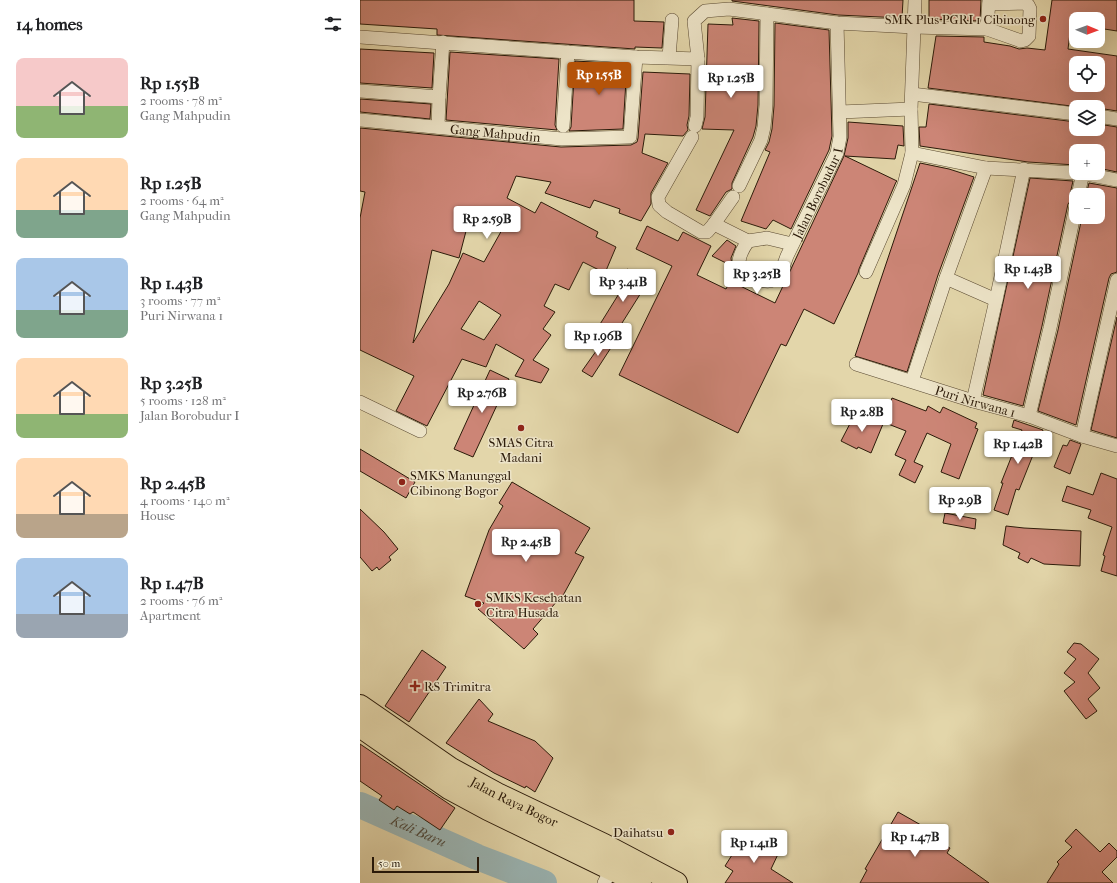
<!DOCTYPE html>
<meta charset="utf-8">
<style>
:root{--surface:#fff;--page:#f2f2f2;--text:#202124;--muted:#757577;--accent:#b45309}
body{margin:0;font-family:"IM FELL French Canon",serif;background:var(--page);color:var(--text);height:100vh;display:flex;flex-direction:column;font-size:15px;white-space:nowrap}
*{box-sizing:border-box;margin:0}
p{font-size:13px;color:var(--muted)}
.icon{flex:none;width:22px;height:22px;fill:none;stroke:currentColor;stroke-width:2;stroke-linecap:round;stroke-linejoin:round}
.map{position:relative;flex:1;overflow:hidden}
.panel{display:flex;flex-direction:column;background:var(--surface);width:360px}
.panel>*{flex:none}
.needle{width:26px;rotate:91deg}
.tools{position:absolute;left:709px;top:12px;display:grid;gap:8px}
.tools a{display:grid;place-items:center;width:36px;height:36px;border-radius:8px;background:var(--surface);box-shadow:0 4px 16px #0002;font-size:20px}
.scale{position:absolute;left:12px;bottom:10px;width:107px;box-sizing:border-box;padding-left:4px;border:2px solid #2b1a09;border-top:0;font-size:11px;line-height:14px;white-space:nowrap;color:#2b1a09;-webkit-text-stroke:3px #ede4c8;paint-order:stroke}
.price{position:absolute;translate:-50% -34px;padding:0 9px;border-radius:4px;background:#fff;color:#222;font-size:13px;line-height:26px;filter:drop-shadow(0 1px 2px #0008)}
.price::after{content:'';position:absolute;left:50%;top:24px;width:12px;height:9px;margin-left:-6px;background:inherit;clip-path:polygon(0 0,100% 0,50% 100%)}
.price.active{background:var(--accent);color:#fff}
ul{padding:0;list-style:none}
li{display:flex;align-items:center;gap:12px;height:100px;padding:0 16px}
li span{display:grid;place-items:center;flex:none;width:112px;height:80px;border-radius:8px;color:#555}
li>.icon{margin-inline-start:auto}
span .icon{width:48px;height:48px;fill:#fffc;stroke-width:1}
li b{font-size:17px}
h2{display:flex;justify-content:space-between;align-items:center;height:48px;padding:0 16px;font-size:17px}
main{display:flex;flex:1;min-height:0}
.map>svg:first-child{display:block}
.lines{fill:none;stroke-linecap:round;stroke-linejoin:round}
.river{stroke:#9bb6b5;stroke-width:26}
.building{fill:#cc8576;stroke:#2b1a09;fill-rule:evenodd}
.street-casing{stroke:#594931;stroke-width:14}
.highway-casing{stroke:#2b1a09;stroke-width:24}
.street{stroke:#ede4c8;stroke-width:13}
.highway{stroke:#e3d6aa;stroke-width:22}
.poi-dot{fill:#8f2418;stroke:#ede4c8;stroke-width:1.5}
.labels{text-anchor:middle;stroke-width:3;stroke-linejoin:round;paint-order:stroke}
.poi-label{font-size:13px;fill:#2b1a09;stroke:#ede4c8;text-anchor:start}
.street-label{font-size:13px;fill:#2b1a09;stroke:#ede4c8}
.water-label{font-size:14px;font-style:italic;fill:#4d493d;stroke:#ede4c8}
</style>
<main>
<section class="panel">
<h2>14 homes<svg class="icon" aria-label="filters" viewBox="0 0 24 24"><path d="M4 7h16M4 17h16"/><circle cx="9" cy="7" r="2"/><circle cx="15" cy="17" r="2"/></svg></h2>
<ul>
<li><span style="background:linear-gradient(#f6c9c9 60%,#8fb573 0)"><svg class="icon" aria-label="home" viewBox="0 0 24 24"><path d="M3 11l9-7 9 7M6 9v11h12V9"/></svg></span><div><b>Rp 1.55B</b><p>2 rooms · 78 m²</p><p>Gang Mahpudin</p></div></li>
<li><span style="background:linear-gradient(#ffd9b3 65%,#7fa58c 0)"><svg class="icon" aria-label="home" viewBox="0 0 24 24"><path d="M3 11l9-7 9 7M6 9v11h12V9"/></svg></span><div><b>Rp 1.25B</b><p>2 rooms · 64 m²</p><p>Gang Mahpudin</p></div></li>
<li><span style="background:linear-gradient(#a9c7e8 65%,#7fa58c 0)"><svg class="icon" aria-label="home" viewBox="0 0 24 24"><path d="M3 11l9-7 9 7M6 9v11h12V9"/></svg></span><div><b>Rp 1.43B</b><p>3 rooms · 77 m²</p><p>Puri Nirwana 1</p></div></li>
<li><span style="background:linear-gradient(#ffd9b3 70%,#8fb573 0)"><svg class="icon" aria-label="home" viewBox="0 0 24 24"><path d="M3 11l9-7 9 7M6 9v11h12V9"/></svg></span><div><b>Rp 3.25B</b><p>5 rooms · 128 m²</p><p>Jalan Borobudur I</p></div></li>
<li><span style="background:linear-gradient(#ffd9b3 70%,#b9a48a 0)"><svg class="icon" aria-label="home" viewBox="0 0 24 24"><path d="M3 11l9-7 9 7M6 9v11h12V9"/></svg></span><div><b>Rp 2.45B</b><p>4 rooms · 140 m²</p><p>House</p></div></li>
<li><span style="background:linear-gradient(#a9c7e8 70%,#9aa5b1 0)"><svg class="icon" aria-label="home" viewBox="0 0 24 24"><path d="M3 11l9-7 9 7M6 9v11h12V9"/></svg></span><div><b>Rp 1.47B</b><p>2 rooms · 76 m²</p><p>Apartment</p></div></li>
</ul>
</section>
<div class="map">
<svg width="757" height="883" viewBox="0 0 757 883">
<rect width="100%" height="100%" fill="#e3d6aa"/>
<filter id="stains"><feTurbulence type="fractalNoise" baseFrequency=".005" numOctaves="4"/><feColorMatrix values="0 0 0 0 .2 0 0 0 0 .09 0 0 0 0 .02 0 0 0 .5 -.17"/></filter>
<radialGradient id="worn" r=".72"><stop offset=".6" stop-color="#630" stop-opacity="0"/><stop offset="1" stop-color="#630" stop-opacity=".3"/></radialGradient>
<g class="lines">
<path class="river" id="s1" d="M0,805L117,857L184,883"/>
</g>
<g class="building">
<polygon points="0,0 274,0 274,21 304,22 302,48 275,47 275,49 77,35 77,29 0,24"/>
<polygon points="372,0 543,0 542,18 478,15 372,1"/>
<polygon points="569,0 621,0 620,21 569,19"/>
<path d="M692,0H757V31L738,28V19H716V25H711L708,49L757,56V111L738,108V107H719L568,88L576,36L624,37V42L650,46L659,49L667,48L685,50ZM716,63H738V88L716,85Z"/>
<polygon points="372,18 399,21 398,105 396,126 393,137 372,183 372,189 366,192 350,216 336,210 374,130 342,129 345,117 348,24 373,25"/>
<polygon points="415,23 469,30 472,136 469,150 431,229 413,220 406,229 381,221 410,152 405,150 409,142 412,129 414,106"/>
<polygon points="0,49 74,53 72,88 0,83"/>
<polygon points="90,52 199,59 195,125 197,130 86,120"/>
<polygon points="215,61 267,64 263,129 209,131 211,127"/>
<path d="M283,72L330,74L329,116L327,125L328,130L323,136L285,134L282,153L308,163L291,193V204L281,221L259,213L260,209L234,200L230,208L185,193L191,182L156,176L147,198L175,213L181,202L238,232L236,237L256,247L245,273L223,262L209,290L195,284L184,306L195,312L183,329L191,335L173,360L189,369L181,383L155,376L164,360L136,344L126,367L102,359L67,426L36,411L54,376L0,350V218L5,192L0,191V128L201,147L271,145L277,142L278,138ZM111,212L143,228L124,262L103,253L89,284L53,343L72,250L99,258ZM119,301L141,315L124,340L101,329Z"/>
<polygon points="0,99 71,104 70,119 0,112"/>
<polygon points="569,104 716,122 716,129 738,129 738,124 757,127 757,172 738,168 738,151 716,151 716,165 668,162 560,146 559,127 566,127"/>
<polygon points="488,122 543,126 544,146 538,145 535,159 485,156 537,181 536,182 499,269 498,273 474,324 444,309 426,346 421,344 378,433 259,375 312,266 276,249 287,226 318,241 323,232 351,246 337,275 366,289 370,281 415,303 484,156 488,138"/>
<polygon points="560,163 589,169 614,177 578,275 547,372 495,356"/>
<polygon points="670,178 713,181 710,194 712,199 708,204 682,326 663,406 623,395"/>
<polygon points="729,183 757,188 757,272 751,274 749,278 716,425 678,411 698,330 722,217 738,217 738,195 726,195"/>
<polygon points="367,240 376,246 371,258 372,266 352,256"/>
<polygon points="267,269 289,280 252,339 237,329 260,292 257,290"/>
<polygon points="757,317 757,438 731,430"/>
<polygon points="246,337 254,343 232,377 222,371"/>
<polygon points="130,370 149,379 113,457 94,449"/>
<polygon points="532,398 566,411 568,406 580,413 583,407 617,423 615,428 618,429 599,479 581,472 591,444 567,433 554,462 563,466 555,483 539,475 546,460 535,455 546,431 523,422"/>
<polygon points="496,412 523,424 511,453 498,447 497,449 481,441"/>
<polygon points="654,420 683,430 659,490 656,489 648,515 634,510 643,483 641,483 662,430 652,427"/>
<polygon points="710,440 721,444 710,474 694,467 703,445 707,446"/>
<polygon points="0,449 55,482 46,498 0,471"/>
<polygon points="741,473 757,479 757,576 741,571 745,556 743,555 752,527 728,518 731,510 702,501 707,486 733,495"/>
<polygon points="152,482 230,528 215,553 224,557 200,601 198,600 173,629 178,634 164,649 118,609 124,603 105,596 129,530 143,506 139,503"/>
<polygon points="0,509 24,532 38,549 29,557 31,560 19,570 17,567 12,571 0,557"/>
<polygon points="585,513 616,519 615,529 583,523"/>
<polygon points="646,526 664,528 721,531 720,566 684,564 671,558 668,563 658,558 660,553 643,545"/>
<polygon points="714,643 721,644 739,659 728,673 740,688 728,699 737,711 726,719 704,691 715,682 704,673 716,659 707,652"/>
<polygon points="62,650 86,667 49,722 25,706"/>
<polygon points="119,699 133,714 128,721 175,741 193,758 175,792 166,786 165,788 134,773 86,743"/>
<polygon points="0,744 95,808 80,830 53,812 50,814 37,806 34,810 19,800 22,796 0,781"/>
<polygon points="538,812 568,829 566,833 590,848 587,853 629,883 500,883 507,870 505,869"/>
<polygon points="716,829 740,852 749,843 757,851 757,857 742,872 753,883 687,883 699,864 697,862 712,847 705,841"/>
<polygon points="384,836 397,842 398,840 420,850 411,869 433,883 365,883 373,871 365,866"/>
</g>
<g class="lines">
<g class="street-casing">
<g id="street">
<polyline points="627,29 661,41 665,40 669,36 670,9 668,5 665,3 629,4"/>
<polyline points="0,37 276,57 338,59 334,21 345,11 369,9 477,23 554,27 627,29 629,0"/>
<polyline points="309,57 312,20"/>
<polyline points="0,91 79,97 83,42"/>
<polyline points="552,94 716,114"/>
<polyline points="480,112 551,109"/>
<polyline points="738,116 757,119"/>
<path id="s2" d="M0,120L202,139L270,137L276,57"/>
<polyline points="203,126 208,52"/>
<polyline points="335,126 337,117 338,59"/>
<polyline points="78,127 79,97"/>
<polyline points="332,137 298,197 299,205 307,212 341,232 347,232 354,224 373,197"/>
<polyline points="552,153 626,168 716,173"/>
<polyline points="721,173 757,180"/>
<polyline points="379,186 401,140 404,127 406,105 407,14"/>
<polyline points="718,195 723,173"/>
<polyline points="354,224 388,241"/>
<path id="s3" d="M388,241C384,247 379,255 379,262C381,272 404,285 413,280C421,276 424,264 427,256L477,153L480,137L477,23"/>
<polyline points="388,241 407,238 432,244"/>
<polyline points="506,272 544,185 552,153 551,109 555,0"/>
<polyline points="586,278 636,300"/>
<path id="s4" d="M496,364L613,401L669,416L722,436L757,446"/>
<polyline points="552,381 586,278 626,168"/>
<polyline points="613,401 636,300 664,169"/>
<polyline points="0,402 60,431"/>
<polyline points="669,416 690,328 716,206"/>
<polyline points="722,436 757,280"/>
<polyline points="244,883 254,864"/>
</g>
</g>
<g class="highway-casing">
<g id="highway">
<path id="s5" d="M0,706L91,769L137,794L244,845L316,883"/>
<polyline points="0,726 89,788 128,809 280,883"/>
</g>
</g>
<use href="#street" class="street"/>
<use href="#highway" class="highway"/>
</g>
<g class="poi-dot">
<circle cx="683" cy="19" r="4"/>
<circle cx="161" cy="428" r="4"/>
<circle cx="42" cy="482" r="4"/>
<circle cx="118" cy="604" r="4"/>
<path d="M53 680h4v4h4v4h-4v4h-4v-4h-4v-4h4z"/>
<circle cx="311" cy="832" r="4"/>
</g>
<g class="labels">
<g class="poi-label">
<text x="675" y="24" text-anchor="end">SMK Plus PGRI 1 Cibinong</text>
<text x="161" y="447" text-anchor="middle">SMAS Citra<tspan x="161" dy="15">Madani</tspan></text>
<text x="50" y="480">SMKS Manunggal<tspan x="50" dy="15">Cibinong Bogor</tspan></text>
<text x="126" y="602">SMKS Kesehatan<tspan x="126" dy="15">Citra Husada</tspan></text>
<text x="64" y="691">RS Trimitra</text>
<text x="303" y="837" text-anchor="end">Daihatsu</text>
</g>
<g class="street-label">
<text dy="5" stroke="none"><textPath href="#s2" startOffset="136">Gang Mahpudin</textPath></text>
<text dy="5" stroke="none"><textPath href="#s3" startOffset="163">Jalan Borobudur I</textPath></text>
<text dy="5" stroke="none"><textPath href="#s4" startOffset="125">Puri Nirwana 1</textPath></text>
<text dy="5" stroke="none"><textPath href="#s5" startOffset="182">Jalan Raya Bogor</textPath></text>
</g>
<g class="water-label">
<text dy="5" stroke="none"><textPath href="#s1" startOffset="64">Kali Baru</textPath></text>
</g>
</g>
<rect width="100%" height="100%" filter="url(#stains)"/>
<rect width="100%" height="100%" fill="url(#worn)"/>
</svg>
<div class="tools">
<a><svg class="needle" viewBox="-14 -14 28 28"><path d="M0-13l5 13h-10z" fill="#e53935"/><path d="M0 13l5-13h-10z" fill="#757577"/></svg></a>
<a><svg class="icon" aria-label="locate" viewBox="0 0 24 24"><circle cx="12" cy="12" r="6"/><path d="M12 2v4M12 18v4M2 12h4M18 12h4"/></svg></a>
<a><svg class="icon" aria-label="layers" viewBox="0 0 24 24"><path d="M12 4l9 5-9 5-9-5zM3 14l9 5 9-5"/></svg></a>
<a>+</a>
<a>−</a>
</div>
<div class="scale">50 m</div>
<b class="price active" style="left:239px;top:96px">Rp 1.55B</b>
<b class="price" style="left:371px;top:99px">Rp 1.25B</b>
<b class="price" style="left:127px;top:240px">Rp 2.59B</b>
<b class="price" style="left:668px;top:290px">Rp 1.43B</b>
<b class="price" style="left:397px;top:295px">Rp 3.25B</b>
<b class="price" style="left:263px;top:303px">Rp 3.41B</b>
<b class="price" style="left:238px;top:357px">Rp 1.96B</b>
<b class="price" style="left:122px;top:414px">Rp 2.76B</b>
<b class="price" style="left:502px;top:433px">Rp 2.8B</b>
<b class="price" style="left:658px;top:465px">Rp 1.42B</b>
<b class="price" style="left:600px;top:521px">Rp 2.9B</b>
<b class="price" style="left:166px;top:563px">Rp 2.45B</b>
<b class="price" style="left:555px;top:858px">Rp 1.47B</b>
<b class="price" style="left:394px;top:864px">Rp 1.41B</b>
</div>
</main>
